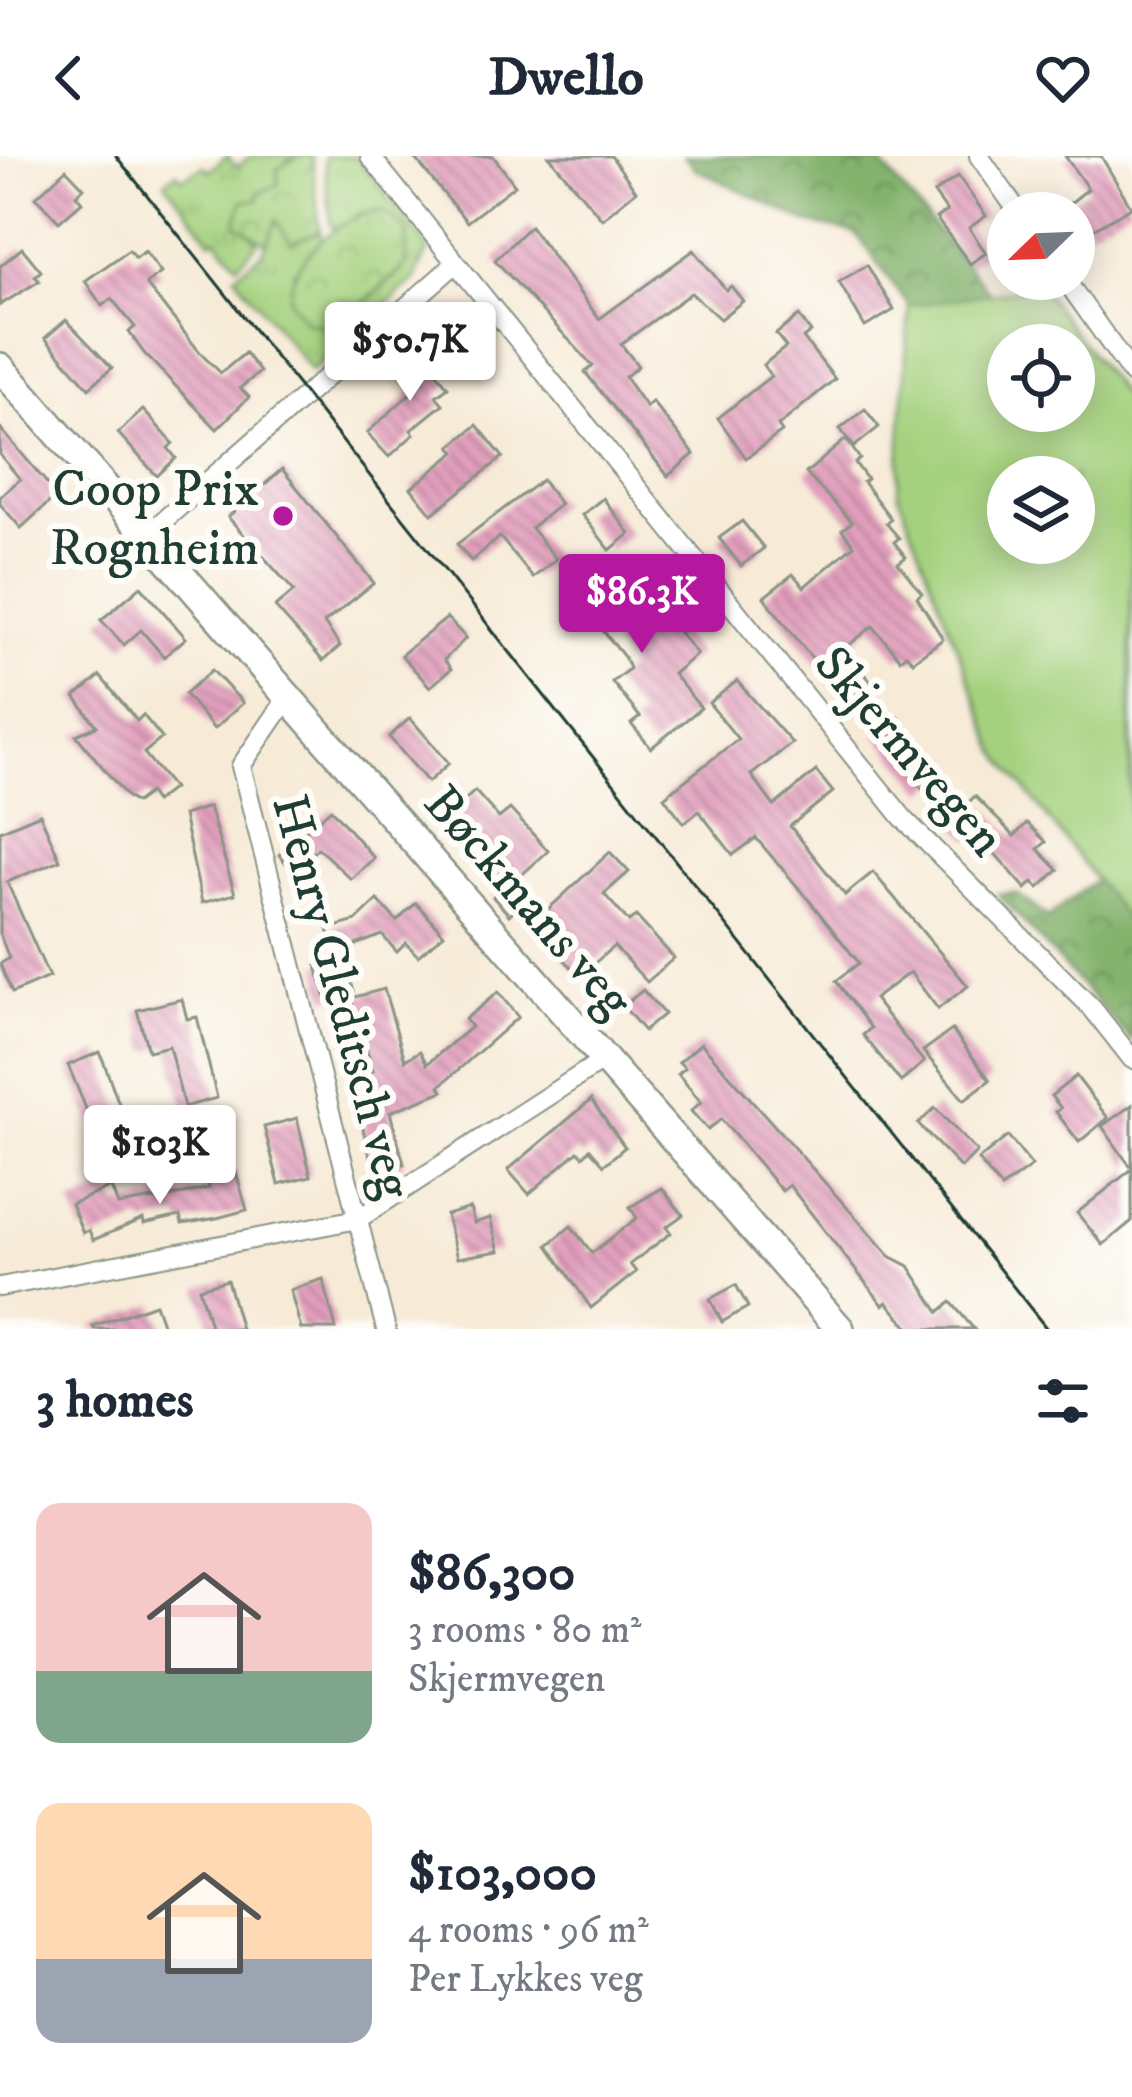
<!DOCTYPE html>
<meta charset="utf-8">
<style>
:root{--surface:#fff;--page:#f6f6f7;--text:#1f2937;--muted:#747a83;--accent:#b5179e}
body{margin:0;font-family:"IM FELL DW Pica",serif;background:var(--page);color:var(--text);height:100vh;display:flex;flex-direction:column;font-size:45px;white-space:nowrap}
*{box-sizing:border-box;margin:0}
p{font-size:39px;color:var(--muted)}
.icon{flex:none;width:66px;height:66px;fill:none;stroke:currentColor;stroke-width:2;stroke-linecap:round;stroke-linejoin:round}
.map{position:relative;height:1173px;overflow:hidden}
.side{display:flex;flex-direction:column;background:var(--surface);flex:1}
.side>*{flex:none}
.needle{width:78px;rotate:247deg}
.buttons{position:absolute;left:987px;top:36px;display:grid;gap:24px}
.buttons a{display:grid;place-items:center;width:108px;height:108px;border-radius:50%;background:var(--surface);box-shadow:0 6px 30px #0003;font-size:60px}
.price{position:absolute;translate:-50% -102px;padding:0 27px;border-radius:12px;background:#fff;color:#222;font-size:39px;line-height:78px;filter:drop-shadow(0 3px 6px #0008)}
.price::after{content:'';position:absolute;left:50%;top:72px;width:36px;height:27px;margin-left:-18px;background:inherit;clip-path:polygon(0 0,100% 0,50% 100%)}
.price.current{background:var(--accent);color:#fff}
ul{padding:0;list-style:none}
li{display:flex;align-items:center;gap:36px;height:300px;padding:0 36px}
li span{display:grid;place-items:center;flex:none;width:336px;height:240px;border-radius:24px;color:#555}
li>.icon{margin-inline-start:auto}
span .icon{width:144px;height:144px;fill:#fffc;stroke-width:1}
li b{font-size:51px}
h2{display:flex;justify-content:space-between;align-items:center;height:144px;padding:0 36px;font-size:51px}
header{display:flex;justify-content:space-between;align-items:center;height:156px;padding:0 36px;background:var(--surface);font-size:54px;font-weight:800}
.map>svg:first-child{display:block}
.grass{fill:url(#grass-tufts);stroke:#628759;stroke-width:3}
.forest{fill:url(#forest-crowns);stroke:#527850;stroke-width:3;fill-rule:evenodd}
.park{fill:url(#park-crowns);stroke:#628759;stroke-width:3}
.pitch{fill:#a5d17e;stroke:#628759;stroke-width:3;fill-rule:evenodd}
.building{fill:url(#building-back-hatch)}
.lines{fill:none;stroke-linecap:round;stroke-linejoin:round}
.minor-casing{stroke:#8b9486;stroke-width:22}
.secondary-casing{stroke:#8b9486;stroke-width:32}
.minor{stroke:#fff;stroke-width:18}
.secondary{stroke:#fff;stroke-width:27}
.tram{stroke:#1f3d34;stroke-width:3}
.poi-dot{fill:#b5179e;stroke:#fdfcf7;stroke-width:4.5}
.labels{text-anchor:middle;stroke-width:12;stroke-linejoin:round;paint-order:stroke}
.poi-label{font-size:51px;fill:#1f3d34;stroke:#fdfcf7;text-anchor:end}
.street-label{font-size:51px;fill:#1f3d34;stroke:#fdfcf7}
</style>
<header><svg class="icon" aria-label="back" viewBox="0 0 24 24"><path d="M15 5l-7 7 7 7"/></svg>Dwello<svg class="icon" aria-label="heart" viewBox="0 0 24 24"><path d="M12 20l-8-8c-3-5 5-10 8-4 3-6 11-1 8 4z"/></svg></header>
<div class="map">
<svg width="1132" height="1173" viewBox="0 0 1132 1173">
<defs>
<pattern id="grass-tufts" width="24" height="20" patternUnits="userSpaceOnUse" patternTransform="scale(3)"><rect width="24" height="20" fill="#a5d17e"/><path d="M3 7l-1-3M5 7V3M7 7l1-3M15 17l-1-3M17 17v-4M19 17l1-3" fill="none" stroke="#8eb46e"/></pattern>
<pattern id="forest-crowns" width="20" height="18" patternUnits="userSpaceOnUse" patternTransform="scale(3)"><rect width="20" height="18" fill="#84b36d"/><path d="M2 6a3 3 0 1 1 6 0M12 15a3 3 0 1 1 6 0" fill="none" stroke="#6b935a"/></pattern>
<pattern id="park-crowns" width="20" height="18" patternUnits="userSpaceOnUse" patternTransform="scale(3)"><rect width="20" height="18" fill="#a5d17e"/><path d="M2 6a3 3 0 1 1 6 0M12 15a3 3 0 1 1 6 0" fill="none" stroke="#8eb46e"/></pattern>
<pattern id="building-back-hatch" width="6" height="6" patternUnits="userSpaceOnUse" patternTransform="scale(3)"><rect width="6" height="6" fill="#e29fbd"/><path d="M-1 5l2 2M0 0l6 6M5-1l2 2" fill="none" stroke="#b7839a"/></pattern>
</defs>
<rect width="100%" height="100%" fill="#fdfcf7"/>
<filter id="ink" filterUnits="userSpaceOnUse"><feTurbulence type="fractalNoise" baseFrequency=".00833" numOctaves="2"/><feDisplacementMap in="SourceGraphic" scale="24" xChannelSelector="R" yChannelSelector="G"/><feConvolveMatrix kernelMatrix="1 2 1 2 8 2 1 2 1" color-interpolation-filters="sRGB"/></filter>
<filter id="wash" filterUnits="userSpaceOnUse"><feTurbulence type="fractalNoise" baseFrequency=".004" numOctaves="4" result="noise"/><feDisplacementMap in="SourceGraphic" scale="48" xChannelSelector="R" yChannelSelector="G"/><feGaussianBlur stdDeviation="2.7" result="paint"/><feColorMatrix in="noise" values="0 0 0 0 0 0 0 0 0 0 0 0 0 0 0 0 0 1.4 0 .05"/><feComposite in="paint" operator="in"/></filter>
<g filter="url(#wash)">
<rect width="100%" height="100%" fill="#f7ebd8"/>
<g class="grass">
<polygon points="227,0 237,11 250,0 299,0 287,5 278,29 260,45 249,75 258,87 238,108 216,82 211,85 165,26 177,16 182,22 204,10 209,15"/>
<polygon points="324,0 356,0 429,93 414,124 351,179 350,172 360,162 355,155 401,115 376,55 358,59 338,74 331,69"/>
<polygon points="274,65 282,68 291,87 320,75 322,87 294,116 290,144 306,166 335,169 344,187 311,215 235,119 263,96"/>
</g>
<path class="forest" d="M684,0H851L858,9L878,4L992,140L1039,130L1132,252V885L998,738L1016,737L1048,762L1096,724L997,596L898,337L909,150L856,77L808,67L696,13ZM1008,189H1074V255H1008ZM1008,321H1074V387H1008Z"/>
<g class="park">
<polygon points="299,0 312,0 320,75 291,87 276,64 267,88 236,68 243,44 259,44 258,37 278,29 277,13"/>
<path d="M385,56L407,76L406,109L342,166L332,171L306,166L290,144C285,105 347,53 385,56Z"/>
</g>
<path class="pitch" d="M1039,130L1132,252L1129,767L997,596L898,337L909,150ZM1008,189H1074V255H1008ZM1008,321H1074V387H1008Z"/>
<g id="blocks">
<g class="building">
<polygon points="413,0 493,0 515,29 467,66"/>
<polygon points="549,0 611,0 636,35 602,63"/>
<polygon points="1065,0 1101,0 1131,51 1080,81 1074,57 1064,52 1088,33"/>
<polygon points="66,13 84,32 76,39 82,46 59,66 36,41"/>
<polygon points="958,20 986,60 969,72 986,97 970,108 936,62 947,55 934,37"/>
<polygon points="530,70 599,163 694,94 726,134 731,130 743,145 720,163 691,137 621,188 638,210 625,221 646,251 652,246 694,298 668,320 585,216 593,210 495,104"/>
<polygon points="22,92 41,115 35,120 39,125 0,149 0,110"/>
<polygon points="129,94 135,102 145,95 161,117 146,128 202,199 221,217 245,197 260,216 240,232 249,241 217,273 144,197 129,176 135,171 112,143 102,150 85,125"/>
<polygon points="867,109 894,154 865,171 839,126"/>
<polygon points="799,160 811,176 803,182 835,223 778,270 782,276 746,302 718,262 771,220 763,209 786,191 776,178"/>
<polygon points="66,164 112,212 89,232 45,182"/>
<polygon points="417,192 448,231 436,240 443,248 411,274 414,278 389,301 367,277 414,234 394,210"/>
<polygon points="865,253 879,271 854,291 840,273"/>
<polygon points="143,254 173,287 168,292 176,302 157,320 118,277"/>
<polygon points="477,269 503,301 432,358 411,332 456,296 451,290"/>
<polygon points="0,272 57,339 21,372 0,348 0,341 20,323 0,299"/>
<polygon points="846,283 860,303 855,307 867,323 863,326 891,363 886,367 899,382 894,386 906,401 898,407 922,437 917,441 943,483 913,505 906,498 900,503 873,470 845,492 872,527 847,547 764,441 793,418 804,431 854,389 842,374 852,366 806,317"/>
<polygon points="282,313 374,427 324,467 340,490 323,505 275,451 294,435 228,361"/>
<polygon points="542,324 560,348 531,372 556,403 533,422 500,381 471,405 457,388"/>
<polygon points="603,342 630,378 610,394 582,359"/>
<polygon points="742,365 764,392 741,410 719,382"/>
<polygon points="596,409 634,458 652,443 697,498 673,518 701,552 651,592 631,568 640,561 612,526 629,513 625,502 568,431"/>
<polygon points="141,430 186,482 164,501 141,474 124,489 101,464"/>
<polygon points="447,462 466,482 444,504 451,513 430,531 401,499"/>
<polygon points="212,514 243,547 214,573 185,538"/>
<polygon points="100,520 137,565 143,559 162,582 144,597 173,632 155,646 149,637 136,647 128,642 76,579 97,570 75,541"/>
<polygon points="737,525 792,587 751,619 774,650 816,615 833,636 790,670 845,739 873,716 968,830 938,853 910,816 874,843 924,906 901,926 863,879 871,872 836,825 859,807 808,743 756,682 733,699 699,655 684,667 664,641 738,583 709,547"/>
<polygon points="898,560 942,622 925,636 875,578"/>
<polygon points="410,562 449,607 428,626 389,581"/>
<polygon points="475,635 499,662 510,653 548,695 516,724 545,756 610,696 629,716 604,738 629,766 636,760 674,802 647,826 614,790 580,820 515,753 509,759 493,741 506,730 485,706 492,700 452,656"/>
<polygon points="975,640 1014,680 1027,667 1046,686 1038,693 1058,714 1039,732 1033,726 1026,733 977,677 970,684 951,664"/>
<polygon points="209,651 235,738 202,747 183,659"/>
<polygon points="331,653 374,702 351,723 318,692 293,715 279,699"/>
<polygon points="40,658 60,704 7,726 49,821 12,837 0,808 9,802 0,779 0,675"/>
<polygon points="378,744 397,765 416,747 444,778 418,800 406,787 397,796 382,779 335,797 328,773 356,765"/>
<polygon points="344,802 354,836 326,843 317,810"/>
<polygon points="384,833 405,904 420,895 427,908 471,871 465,863 498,836 518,861 440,930 443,935 390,956 404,1008 374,1016 350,922 373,915 351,842"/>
<polygon points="643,834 664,858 644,875 623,850"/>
<polygon points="182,843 187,863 197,861 217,942 184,951 169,890 148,895 137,854"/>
<polygon points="952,874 990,924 964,944 923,895"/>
<polygon points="701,887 890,1100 909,1110 939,1156 951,1146 974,1173 910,1173 887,1146 883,1149 789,1029 782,1035 721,963 708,974 691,955 701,946 678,918 685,912 679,906"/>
<polygon points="100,896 122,956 92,967 68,909"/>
<polygon points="1076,920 1108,962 1079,986 1056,956 1061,952 1051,940"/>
<polygon points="591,944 625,991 604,1009 590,993 583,1000 578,995 529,1038 508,1014"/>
<polygon points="1132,949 1132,1065 1103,1089 1077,1057 1132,1013 1102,970"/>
<polygon points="935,952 977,996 961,1012 918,968"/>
<polygon points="297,962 311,1020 279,1028 264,971"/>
<polygon points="1008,980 1032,1010 1001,1032 978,1004"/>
<polygon points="236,1016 247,1054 217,1062 182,1068 180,1060 144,1068 143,1063 93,1084 89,1074 83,1077 71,1048 111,1031 118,1049 184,1038 209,1032 207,1024"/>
<polygon points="662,1032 683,1059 666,1071 671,1077 630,1108 636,1116 591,1152 548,1089 571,1070 592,1097 637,1062 630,1051"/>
<polygon points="470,1052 474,1067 490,1062 499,1095 457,1102 446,1059"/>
<polygon points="323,1123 336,1173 301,1173 290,1134"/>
<polygon points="227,1124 241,1173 211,1173 199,1132"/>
<polygon points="736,1129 748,1151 722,1166 710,1143"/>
<polygon points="155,1148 164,1173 94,1173 93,1170"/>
</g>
</g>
</g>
<g filter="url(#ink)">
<use href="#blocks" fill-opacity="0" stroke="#8b9486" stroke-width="3"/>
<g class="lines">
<g class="minor-casing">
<g id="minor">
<polyline points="370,0 903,662 1092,852 1132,903"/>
<polyline points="979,0 1019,57"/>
<polyline points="1065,123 1132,218"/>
<polyline points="147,379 455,108"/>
<polyline points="289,540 241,610 386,1173"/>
<polyline points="0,1131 358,1063 605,903"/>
</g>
</g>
<g class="secondary-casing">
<polyline id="secondary" points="0,211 840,1173"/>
</g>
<use href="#minor" class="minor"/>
<use href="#secondary" class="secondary"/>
<polyline class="tram" points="116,0 1047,1173"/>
</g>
</g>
<circle class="poi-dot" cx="283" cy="360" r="12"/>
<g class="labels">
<g class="poi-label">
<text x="259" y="349">Coop Prix<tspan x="259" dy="59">Rognheim</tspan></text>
</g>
<g class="street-label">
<text transform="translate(911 594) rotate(49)" y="18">Skjermvegen</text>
<text transform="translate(530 744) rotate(49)" y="18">Bøckmans veg</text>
<text transform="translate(344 840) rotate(75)" y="18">Henry Gleditsch veg</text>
</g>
</g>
</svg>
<div class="buttons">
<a><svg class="needle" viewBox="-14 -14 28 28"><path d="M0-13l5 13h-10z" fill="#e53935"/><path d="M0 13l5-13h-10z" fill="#747a83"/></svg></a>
<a><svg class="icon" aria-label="locate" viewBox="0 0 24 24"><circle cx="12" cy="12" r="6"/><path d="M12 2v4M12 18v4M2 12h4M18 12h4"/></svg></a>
<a><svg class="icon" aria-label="layers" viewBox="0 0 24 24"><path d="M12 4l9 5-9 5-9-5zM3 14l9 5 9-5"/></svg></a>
</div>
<b class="price" style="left:410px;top:248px">$50.7K</b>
<b class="price current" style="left:642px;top:500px">$86.3K</b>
<b class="price" style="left:160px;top:1051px">$103K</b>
</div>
<section class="side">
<h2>3 homes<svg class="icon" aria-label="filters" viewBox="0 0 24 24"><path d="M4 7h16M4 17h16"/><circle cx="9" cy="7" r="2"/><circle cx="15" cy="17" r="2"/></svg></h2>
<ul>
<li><span style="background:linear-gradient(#f6c9c9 70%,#7fa58c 0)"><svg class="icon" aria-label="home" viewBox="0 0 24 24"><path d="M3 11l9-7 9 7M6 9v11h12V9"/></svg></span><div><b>$86,300</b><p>3 rooms · 80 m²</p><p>Skjermvegen</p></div></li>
<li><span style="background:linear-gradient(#ffd9b3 65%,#9aa5b1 0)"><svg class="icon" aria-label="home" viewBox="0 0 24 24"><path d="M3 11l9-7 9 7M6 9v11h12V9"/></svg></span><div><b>$103,000</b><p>4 rooms · 96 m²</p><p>Per Lykkes veg</p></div></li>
</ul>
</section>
